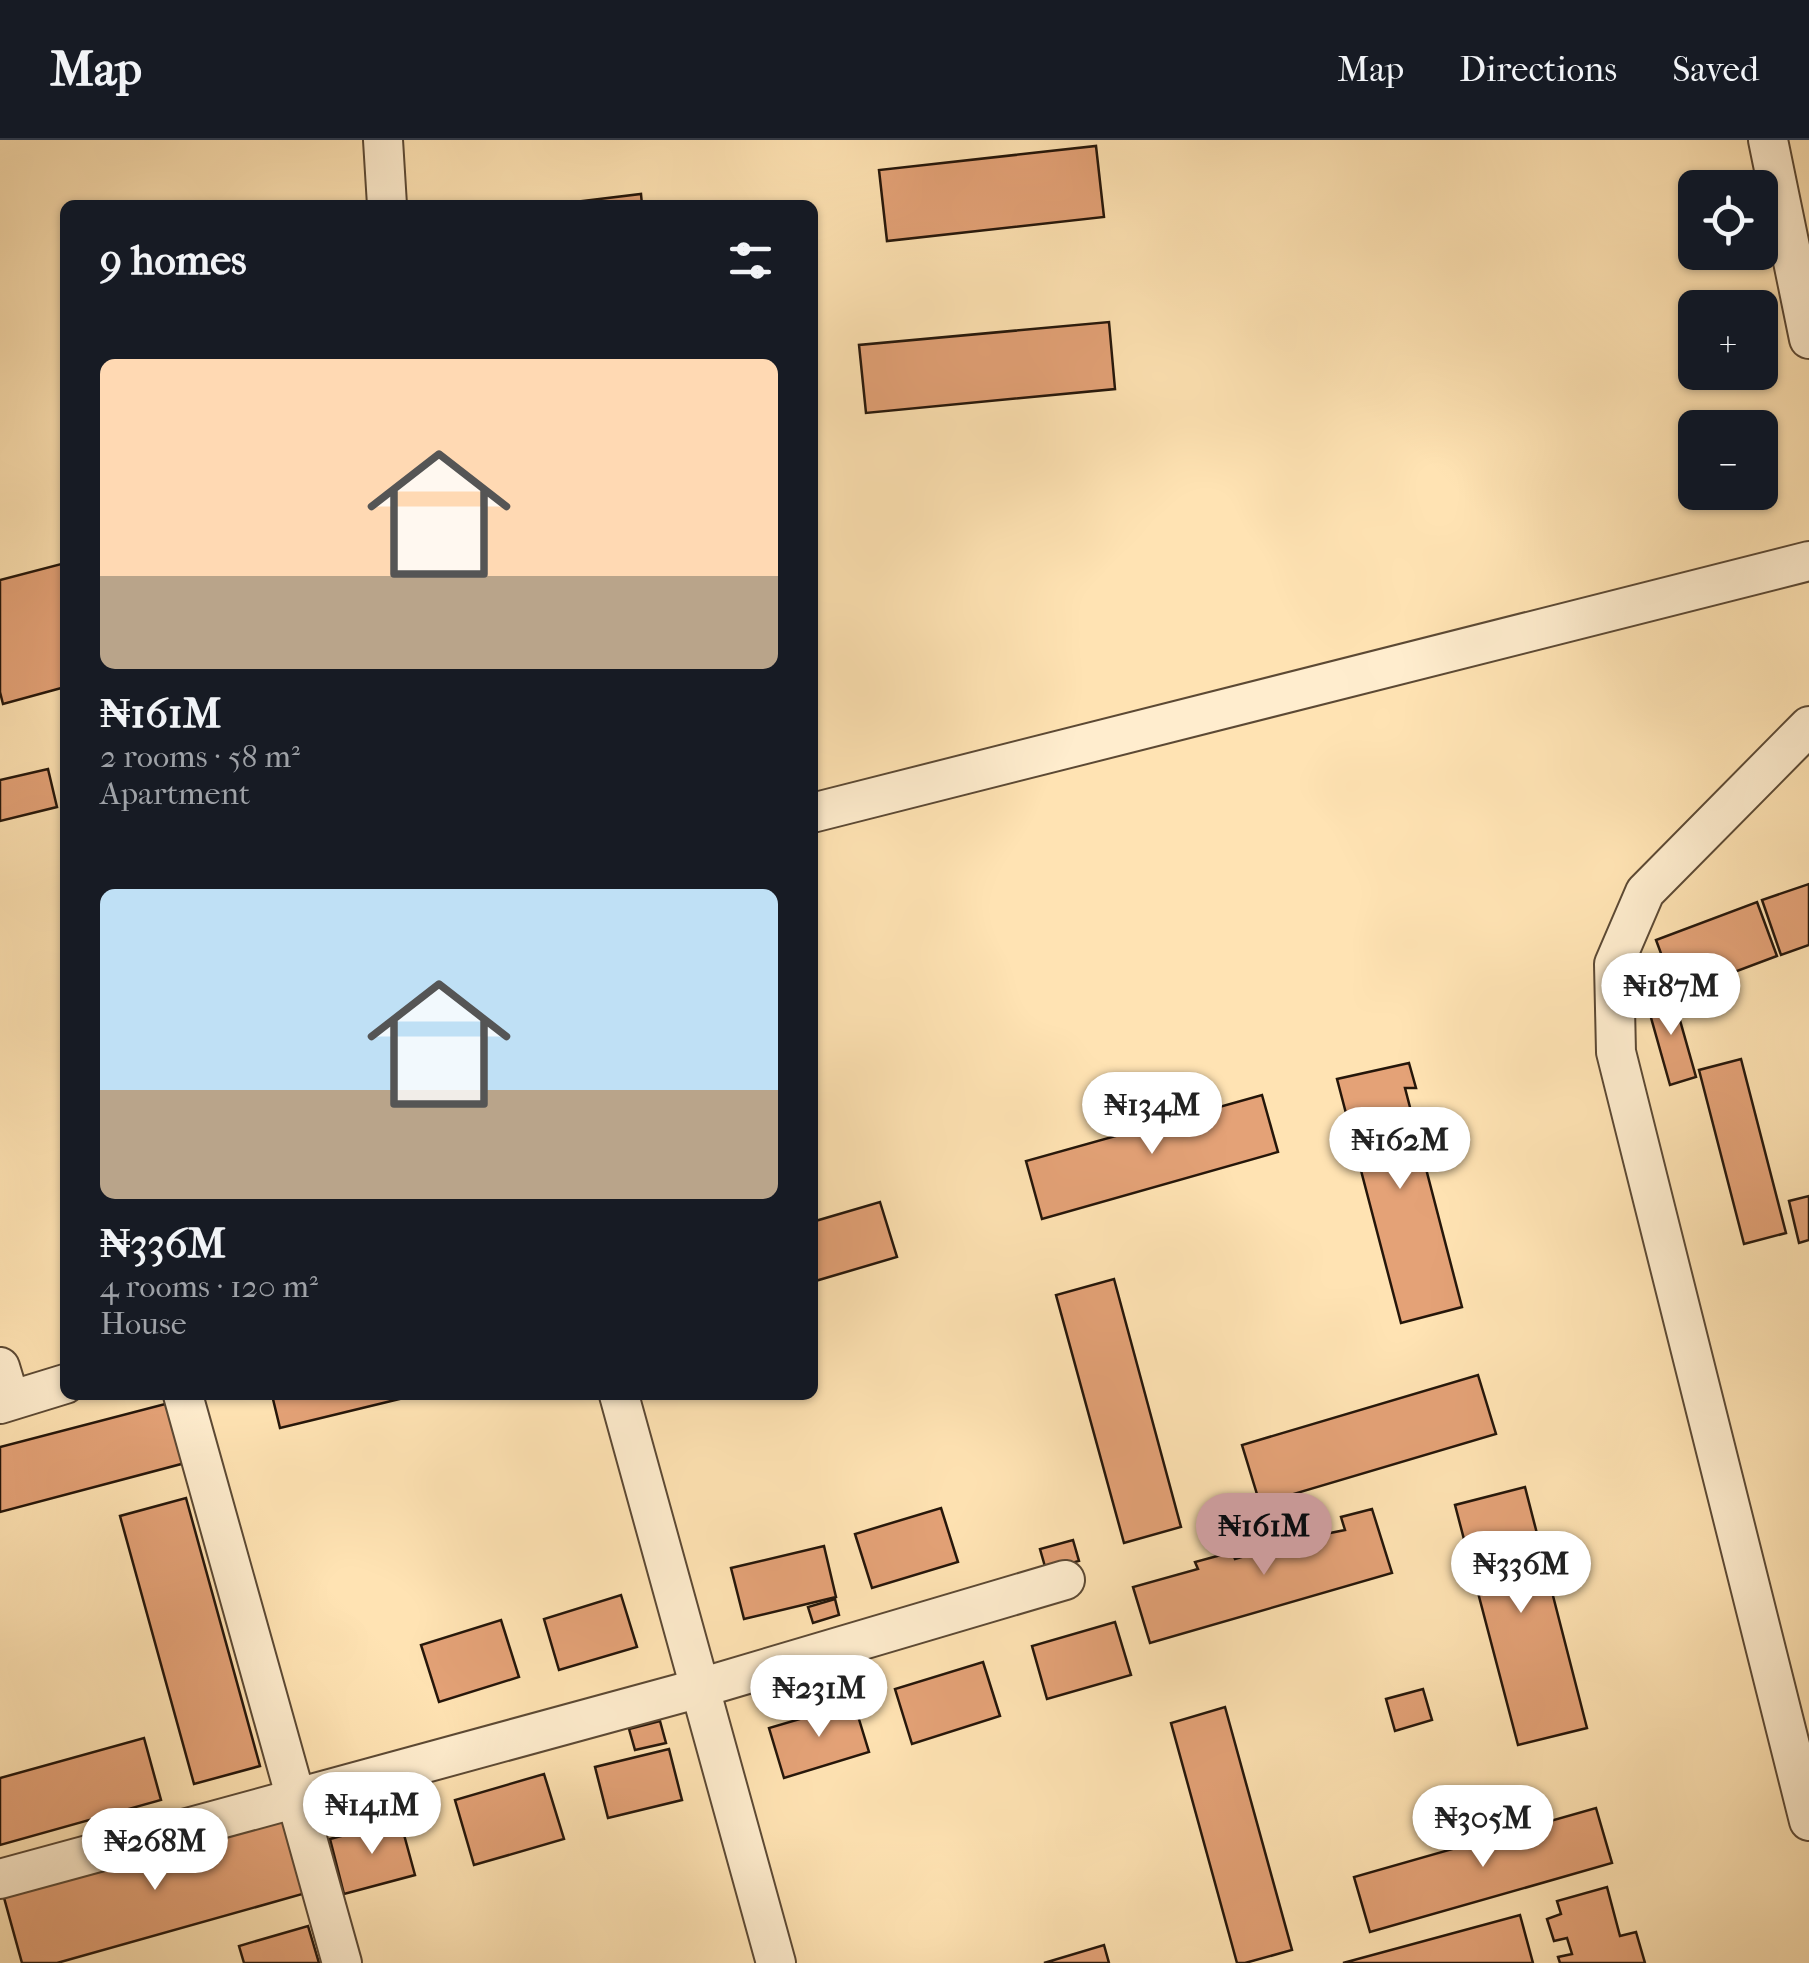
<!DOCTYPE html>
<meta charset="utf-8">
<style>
:root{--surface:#171b24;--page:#20242c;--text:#f1f3f6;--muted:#9ea1a6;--line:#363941;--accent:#c59692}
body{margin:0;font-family:"IM FELL French Canon",serif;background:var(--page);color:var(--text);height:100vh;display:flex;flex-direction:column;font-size:38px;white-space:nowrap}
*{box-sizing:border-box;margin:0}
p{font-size:32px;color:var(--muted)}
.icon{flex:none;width:55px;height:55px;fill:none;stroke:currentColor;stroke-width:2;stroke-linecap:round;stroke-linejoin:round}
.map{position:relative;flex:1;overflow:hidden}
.side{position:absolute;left:60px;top:60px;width:758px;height:1200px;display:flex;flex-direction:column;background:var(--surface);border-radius:15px;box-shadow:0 2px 8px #0004}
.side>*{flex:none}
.controls{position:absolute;left:1678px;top:30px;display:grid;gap:20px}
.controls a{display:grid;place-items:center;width:100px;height:100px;border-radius:15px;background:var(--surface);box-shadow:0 2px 8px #0004;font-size:50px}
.price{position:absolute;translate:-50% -85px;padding:0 22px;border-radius:35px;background:#fff;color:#222;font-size:32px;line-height:65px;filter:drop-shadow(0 2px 5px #0008)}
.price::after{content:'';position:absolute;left:50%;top:60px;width:30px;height:22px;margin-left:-15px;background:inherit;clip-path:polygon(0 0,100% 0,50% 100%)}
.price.current{background:var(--accent);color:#111}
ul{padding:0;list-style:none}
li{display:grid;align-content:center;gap:20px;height:530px;padding:0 40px}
li span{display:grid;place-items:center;height:310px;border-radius:15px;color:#555}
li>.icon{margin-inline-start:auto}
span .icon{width:180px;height:180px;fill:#fffc;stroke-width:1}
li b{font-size:42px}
h2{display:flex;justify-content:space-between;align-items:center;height:120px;padding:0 40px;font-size:42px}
header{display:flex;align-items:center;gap:60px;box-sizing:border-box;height:140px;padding:0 50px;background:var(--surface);border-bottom:2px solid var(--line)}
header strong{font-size:48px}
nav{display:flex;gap:55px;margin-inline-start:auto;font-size:35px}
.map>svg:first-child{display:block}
.building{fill:#e4a277;stroke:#25160a;stroke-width:2.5}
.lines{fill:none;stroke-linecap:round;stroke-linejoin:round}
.minor-casing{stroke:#5c4934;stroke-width:42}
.minor{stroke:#ffedce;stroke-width:38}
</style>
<header>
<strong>Map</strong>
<nav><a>Map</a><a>Directions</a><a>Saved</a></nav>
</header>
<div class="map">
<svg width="1809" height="1823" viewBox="0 0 1809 1823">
<rect width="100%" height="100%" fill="#ffe3b3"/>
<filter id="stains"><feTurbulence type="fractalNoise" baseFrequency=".002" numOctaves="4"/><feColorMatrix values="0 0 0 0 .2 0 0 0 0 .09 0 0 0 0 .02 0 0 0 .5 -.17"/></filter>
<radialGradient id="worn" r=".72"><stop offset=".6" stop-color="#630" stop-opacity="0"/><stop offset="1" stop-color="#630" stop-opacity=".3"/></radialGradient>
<g class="building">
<polygon points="1096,6 1104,77 887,101 879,30"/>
<polygon points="641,54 642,65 550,65"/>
<polygon points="1109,182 1115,249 866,273 859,205"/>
<polygon points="65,423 65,547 3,564 0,552 0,440"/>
<polygon points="48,629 57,667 0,681 0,640"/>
<polygon points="1809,744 1809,805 1781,815 1762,760"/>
<polygon points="1757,762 1777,816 1676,854 1656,800"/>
<polygon points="1672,852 1696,937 1670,945 1646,860"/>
<polygon points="1741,919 1786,1093 1744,1104 1699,930"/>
<polygon points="1409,923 1416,948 1405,948 1462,1167 1401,1183 1337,939"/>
<polygon points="1262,955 1278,1012 1042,1079 1026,1021"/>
<polygon points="1809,1056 1809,1100 1799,1103 1789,1061"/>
<polygon points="880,1062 897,1117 812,1142 812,1082"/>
<polygon points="1114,1139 1181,1387 1124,1403 1056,1155"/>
<polygon points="1478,1235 1496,1294 1260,1364 1242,1305"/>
<polygon points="272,1255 416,1255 280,1288"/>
<polygon points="169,1263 185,1323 0,1372 0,1307"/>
<polygon points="1525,1347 1587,1588 1518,1605 1455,1365"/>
<polygon points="186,1358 260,1626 194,1644 120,1376"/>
<polygon points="941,1368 958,1422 872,1448 855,1394"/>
<polygon points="1372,1369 1392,1433 1150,1503 1133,1447 1198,1429 1195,1422 1232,1412 1235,1419 1279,1406 1276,1395 1311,1385 1315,1396 1345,1390 1341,1377"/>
<polygon points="1073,1400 1079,1421 1046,1430 1040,1409"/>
<polygon points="824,1406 836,1457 744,1479 731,1428"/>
<polygon points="621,1455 637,1507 559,1530 544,1479"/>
<polygon points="835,1459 839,1475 813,1483 808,1467"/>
<polygon points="501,1480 519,1537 439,1562 421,1505"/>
<polygon points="1115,1482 1131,1535 1047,1559 1032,1506"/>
<polygon points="983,1522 1000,1576 912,1604 895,1549"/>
<polygon points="1423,1549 1432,1580 1395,1591 1386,1559"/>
<polygon points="854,1563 869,1612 784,1638 769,1588"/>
<polygon points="1225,1567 1292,1810 1245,1823 1237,1823 1171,1583"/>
<polygon points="660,1581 666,1603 635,1610 629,1589"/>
<polygon points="144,1598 161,1660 0,1705 0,1638"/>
<polygon points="669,1609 682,1660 608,1678 595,1627"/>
<polygon points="544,1634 564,1699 474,1725 455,1660"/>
<polygon points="1596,1668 1612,1723 1370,1792 1354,1737"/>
<polygon points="284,1675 306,1753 57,1823 22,1823 3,1754"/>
<polygon points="400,1680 415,1735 344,1754 330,1699"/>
<polygon points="1607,1747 1620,1796 1636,1792 1645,1823 1560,1823 1558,1817 1572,1814 1567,1798 1554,1801 1547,1779 1561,1774 1557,1761"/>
<polygon points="1520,1775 1533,1823 1343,1823"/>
<polygon points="308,1786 319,1823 244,1823 239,1806"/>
<polygon points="1104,1805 1109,1823 1044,1823"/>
</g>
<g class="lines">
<g class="minor-casing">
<g id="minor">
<polyline points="383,0 387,65"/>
<polyline points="1768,0 1809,199"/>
<polyline points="1809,586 1645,752 1614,824 1616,912 1809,1681"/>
<polyline points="812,673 1809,421"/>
<polyline points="0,1227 10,1260"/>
<polyline points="183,1255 342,1823"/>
<polyline points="619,1255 776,1823"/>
<polyline points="0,1264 65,1244"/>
<polyline points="0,1739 700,1548 1065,1440"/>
</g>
</g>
<use href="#minor" class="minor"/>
</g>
<rect width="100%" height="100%" filter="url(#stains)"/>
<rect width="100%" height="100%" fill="url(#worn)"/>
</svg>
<div class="controls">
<a><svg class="icon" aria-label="locate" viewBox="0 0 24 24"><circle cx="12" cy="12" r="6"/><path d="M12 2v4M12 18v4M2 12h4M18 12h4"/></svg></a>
<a>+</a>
<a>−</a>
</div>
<b class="price" style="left:1671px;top:898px">₦187M</b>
<b class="price" style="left:1152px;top:1017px">₦134M</b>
<b class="price" style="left:1400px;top:1052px">₦162M</b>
<b class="price current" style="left:1264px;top:1438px">₦161M</b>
<b class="price" style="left:1521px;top:1476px">₦336M</b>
<b class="price" style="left:819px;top:1600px">₦231M</b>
<b class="price" style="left:372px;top:1717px">₦141M</b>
<b class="price" style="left:1483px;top:1730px">₦305M</b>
<b class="price" style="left:155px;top:1753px">₦268M</b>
<section class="side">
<h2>9 homes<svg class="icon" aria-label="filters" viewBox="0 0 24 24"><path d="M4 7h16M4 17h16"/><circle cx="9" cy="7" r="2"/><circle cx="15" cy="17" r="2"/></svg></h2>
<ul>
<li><span style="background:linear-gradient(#ffd9b3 70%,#b9a48a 0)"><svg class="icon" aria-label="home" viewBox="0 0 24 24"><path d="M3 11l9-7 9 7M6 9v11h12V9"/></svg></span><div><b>₦161M</b><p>2 rooms · 58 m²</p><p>Apartment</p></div></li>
<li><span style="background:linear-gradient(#bfe0f5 65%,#b9a48a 0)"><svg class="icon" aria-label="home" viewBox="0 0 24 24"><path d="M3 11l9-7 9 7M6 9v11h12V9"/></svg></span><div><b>₦336M</b><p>4 rooms · 120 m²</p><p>House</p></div></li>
</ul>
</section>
</div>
